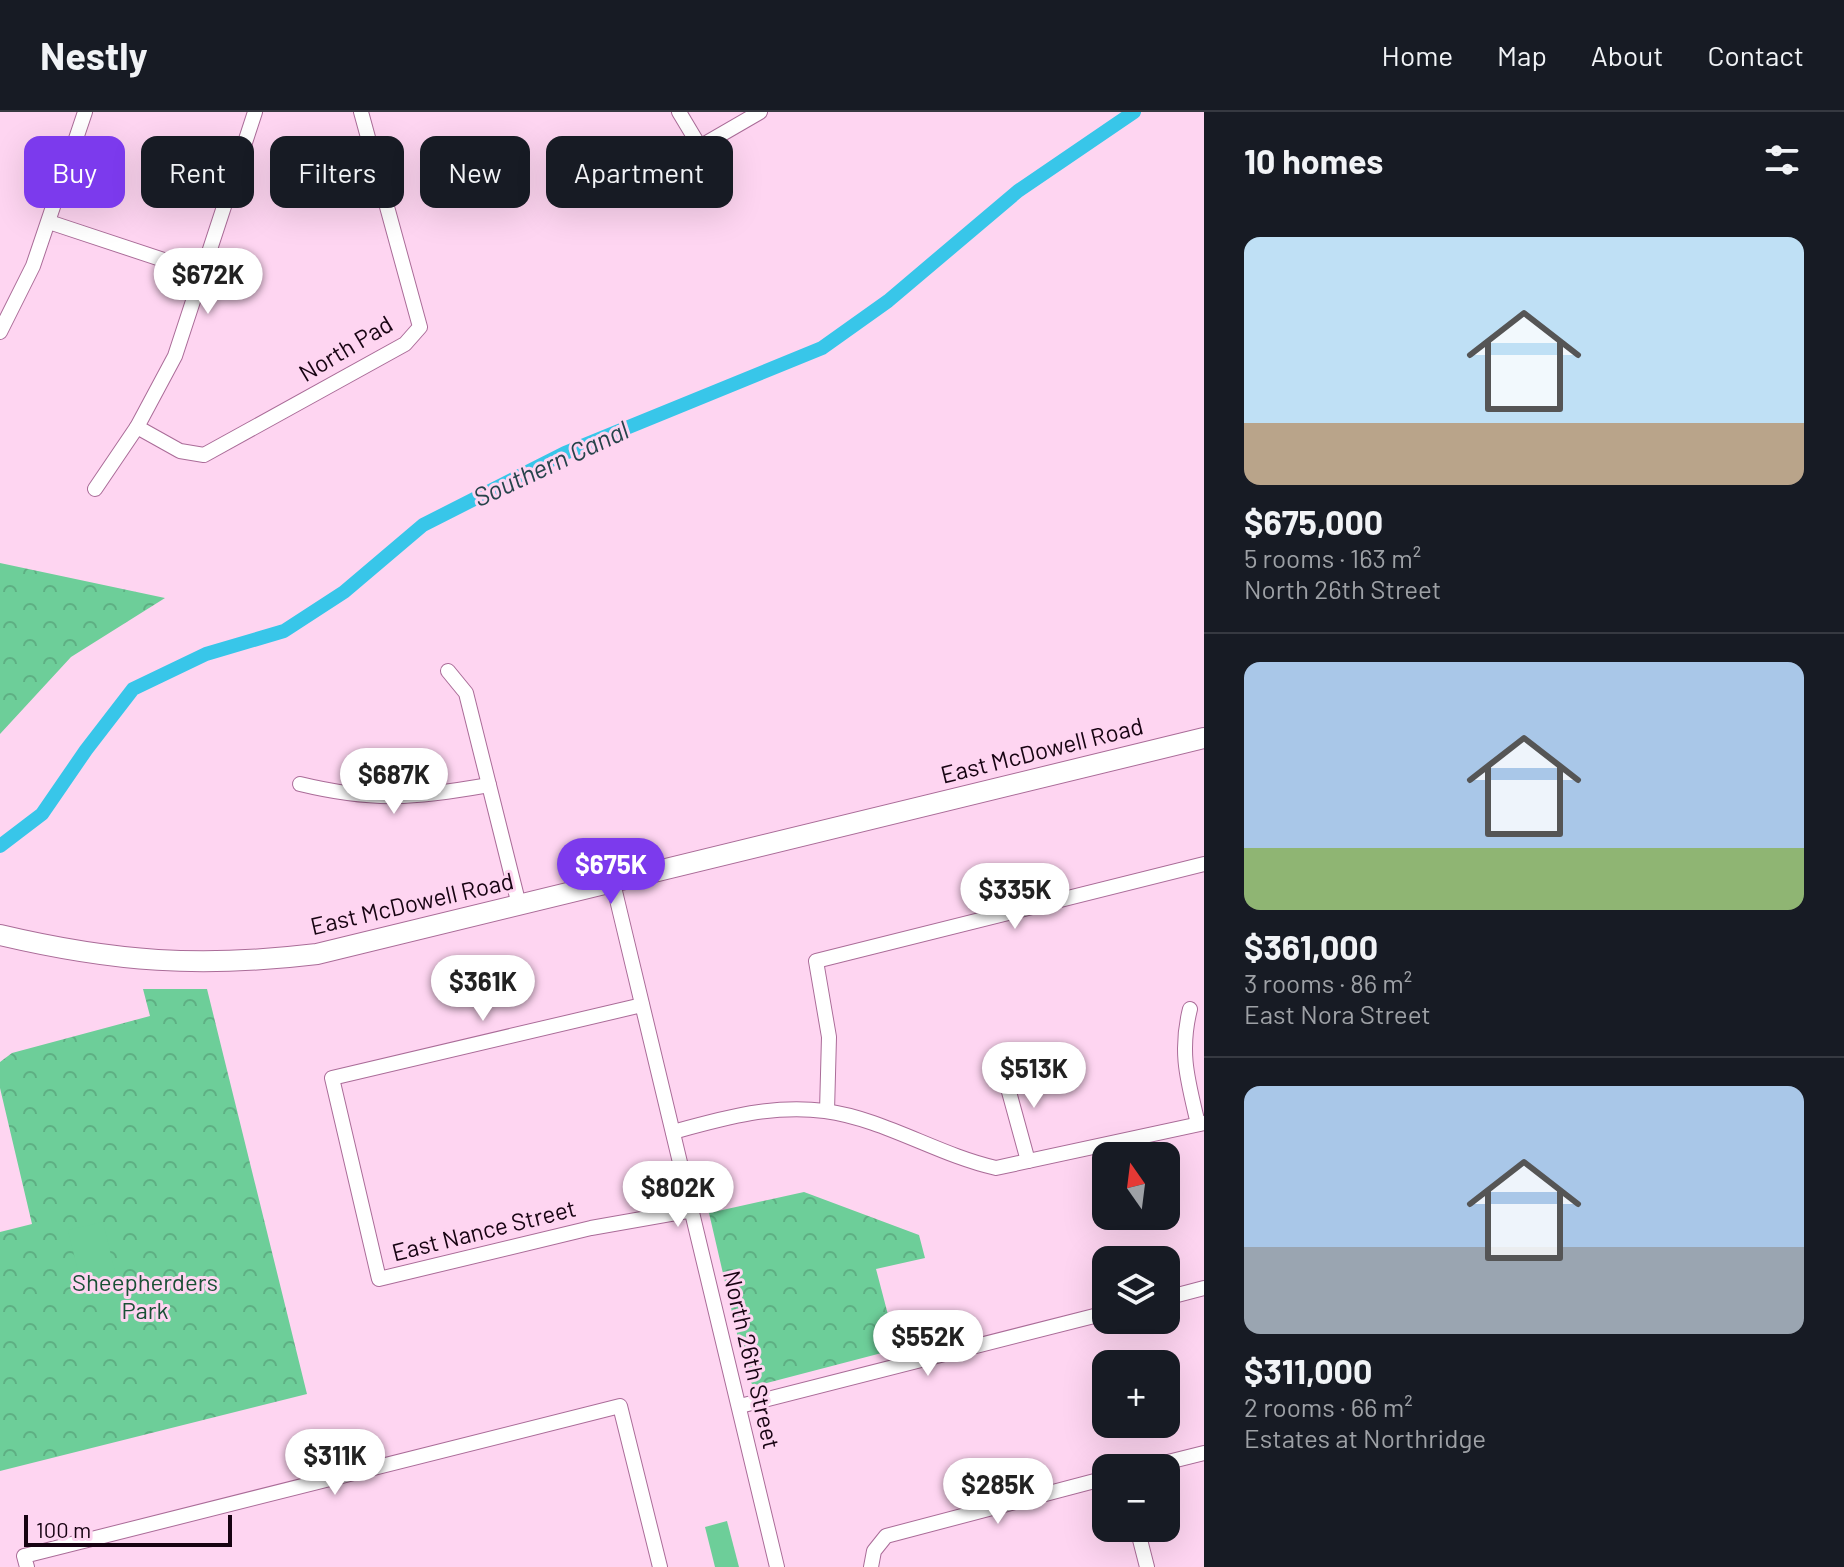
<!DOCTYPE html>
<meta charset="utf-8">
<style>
:root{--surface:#171b24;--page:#20242c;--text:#f1f3f6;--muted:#9ea1a6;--line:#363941;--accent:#7c3aed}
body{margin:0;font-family:Barlow,sans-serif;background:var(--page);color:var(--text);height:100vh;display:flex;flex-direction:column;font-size:30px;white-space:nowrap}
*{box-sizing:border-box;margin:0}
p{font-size:26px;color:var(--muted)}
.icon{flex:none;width:44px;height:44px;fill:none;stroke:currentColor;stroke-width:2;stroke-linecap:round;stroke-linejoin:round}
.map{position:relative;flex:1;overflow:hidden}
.sheet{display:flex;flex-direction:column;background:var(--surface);width:640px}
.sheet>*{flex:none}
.guide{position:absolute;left:24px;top:24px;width:760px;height:72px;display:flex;gap:16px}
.needle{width:52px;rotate:346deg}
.controls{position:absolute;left:1092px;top:1030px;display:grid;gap:16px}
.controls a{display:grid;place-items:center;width:88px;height:88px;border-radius:16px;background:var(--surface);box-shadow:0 8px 32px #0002;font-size:40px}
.scale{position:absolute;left:24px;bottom:20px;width:208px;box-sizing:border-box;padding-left:8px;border:4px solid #170312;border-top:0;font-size:22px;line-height:28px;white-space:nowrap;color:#170312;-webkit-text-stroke:6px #fed5f1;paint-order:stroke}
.price{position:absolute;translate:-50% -68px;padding:0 18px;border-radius:28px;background:#fff;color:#222;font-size:26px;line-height:52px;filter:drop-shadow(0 2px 4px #0008)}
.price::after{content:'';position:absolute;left:50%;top:48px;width:24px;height:18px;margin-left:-12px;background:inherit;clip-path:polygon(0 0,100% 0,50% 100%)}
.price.active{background:var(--accent);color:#fff}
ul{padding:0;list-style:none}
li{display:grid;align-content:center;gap:16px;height:424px;padding:0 40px}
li+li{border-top:2px solid var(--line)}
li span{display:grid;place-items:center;height:248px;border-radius:16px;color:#555}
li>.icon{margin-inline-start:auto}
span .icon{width:144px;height:144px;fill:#fffc;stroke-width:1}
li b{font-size:34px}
h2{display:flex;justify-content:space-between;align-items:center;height:96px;padding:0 40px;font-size:34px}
.tag{padding:0 28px;border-radius:16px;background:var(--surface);box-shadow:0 8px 32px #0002;font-size:28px;line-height:72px}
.tag.active{background:var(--accent);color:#fff}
header{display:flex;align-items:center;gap:48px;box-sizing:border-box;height:112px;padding:0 40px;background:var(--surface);border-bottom:2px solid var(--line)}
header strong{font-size:38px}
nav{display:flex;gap:44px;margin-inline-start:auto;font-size:28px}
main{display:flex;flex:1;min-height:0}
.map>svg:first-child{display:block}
.park{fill:url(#park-crowns)}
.pitch{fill:#6dce99}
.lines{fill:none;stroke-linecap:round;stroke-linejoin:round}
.canal{stroke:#38c6e9;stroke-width:14}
.minor-casing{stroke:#aa6c98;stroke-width:16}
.secondary-casing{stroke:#aa6c98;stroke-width:22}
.minor{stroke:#fff;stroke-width:14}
.secondary{stroke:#fff;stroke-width:20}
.labels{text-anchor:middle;stroke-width:6;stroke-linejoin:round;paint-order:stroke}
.street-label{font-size:24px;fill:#170312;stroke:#fed5f1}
.park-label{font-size:24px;fill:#195035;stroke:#fed5f1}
.water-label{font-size:26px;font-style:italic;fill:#26434b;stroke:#fed5f1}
</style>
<header>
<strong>Nestly</strong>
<nav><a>Home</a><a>Map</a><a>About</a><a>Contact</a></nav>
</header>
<main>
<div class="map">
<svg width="1204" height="1455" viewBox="0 0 1204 1455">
<defs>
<pattern id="park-crowns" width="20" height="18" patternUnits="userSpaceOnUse" patternTransform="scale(2)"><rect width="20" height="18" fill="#6dce99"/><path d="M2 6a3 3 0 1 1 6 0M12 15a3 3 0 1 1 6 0" fill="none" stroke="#5eaf83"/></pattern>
</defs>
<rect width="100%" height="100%" fill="#fed5f1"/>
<g class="park">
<polygon points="0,451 165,486 71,545 0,622"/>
<polygon points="143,877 207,877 307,1282 0,1359 0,1120 32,1112 0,976 0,950 12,941 150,904"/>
<polygon points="804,1080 919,1123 925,1146 876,1157 897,1237 759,1273 752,1272 747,1265 709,1101"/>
</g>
<g class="pitch">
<polygon points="103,1110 118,1172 83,1180 68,1118"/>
<polygon points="727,1409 739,1455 715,1455 705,1415"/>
</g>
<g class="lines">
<polyline class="canal" points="0,734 42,702 86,638 133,577 206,542 284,519 344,480 423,413 565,341 822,236 888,189 1018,79 1134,0"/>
<g class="minor-casing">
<g id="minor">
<polyline points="679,0 700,35"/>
<polyline points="630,65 658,59 760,0"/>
<polyline points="49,110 203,161"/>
<polyline points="0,220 33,154 85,0"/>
<polyline points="137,315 180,339 204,343 405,232 420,215 361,0"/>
<polyline points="95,377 137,315 175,244 255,0"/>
<polyline points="448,559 466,581 519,793"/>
<path d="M300,672C374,690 415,686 489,673"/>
<polyline points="613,771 777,1455"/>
<polyline points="642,893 332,966 379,1167 591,1116 693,1098"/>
<path d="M1190,897C1179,941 1188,969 1198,1012"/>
<polyline points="1003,958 1028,1049"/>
<polyline points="827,999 829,925 816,849 1204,752"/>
<path d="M673,1020C724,1006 772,992 825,999C884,1007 938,1043 996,1056L1204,1011"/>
<polyline points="1166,1186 1204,1176"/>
<polyline points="740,1294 1106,1201"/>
<polyline points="1144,1356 1204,1341"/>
<polyline points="1137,1416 1147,1455"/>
<polyline points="27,1455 24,1444 620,1294 660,1455"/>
<polyline points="871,1455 874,1439 886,1424 1106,1366"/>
</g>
</g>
<g class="secondary-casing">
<path id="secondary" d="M0,823C114,850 201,856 317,842L1204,626"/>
</g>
<use href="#minor" class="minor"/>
<use href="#secondary" class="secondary"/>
</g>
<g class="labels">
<g class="street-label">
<text transform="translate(346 237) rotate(-31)" y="8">North Pad</text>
<text transform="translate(1042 639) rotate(-14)" y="8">East McDowell Road</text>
<text transform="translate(412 792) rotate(-13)" y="8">East McDowell Road</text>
<text transform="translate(484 1119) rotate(-14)" y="8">East Nance Street</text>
<text transform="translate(751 1248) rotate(77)" y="8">North 26th Street</text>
</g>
<g class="park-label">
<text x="145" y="1179">Sheepherders<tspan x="145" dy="28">Park</tspan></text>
</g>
<g class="water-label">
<text transform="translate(551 352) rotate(-25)" y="9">Southern Canal</text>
</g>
</g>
</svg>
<div class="controls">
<a><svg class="needle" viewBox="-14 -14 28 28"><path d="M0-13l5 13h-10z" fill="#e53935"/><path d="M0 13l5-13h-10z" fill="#9ea1a6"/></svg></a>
<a><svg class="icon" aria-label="layers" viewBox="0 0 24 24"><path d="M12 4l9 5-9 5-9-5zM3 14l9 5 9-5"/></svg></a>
<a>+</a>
<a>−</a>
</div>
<div class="scale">100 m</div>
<b class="price" style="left:208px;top:204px">$672K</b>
<b class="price" style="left:394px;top:704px">$687K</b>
<b class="price active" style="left:611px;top:794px">$675K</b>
<b class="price" style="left:1015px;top:819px">$335K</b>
<b class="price" style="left:483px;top:911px">$361K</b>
<b class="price" style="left:1034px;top:998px">$513K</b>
<b class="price" style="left:678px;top:1117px">$802K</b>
<b class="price" style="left:928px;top:1266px">$552K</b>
<b class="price" style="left:335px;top:1385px">$311K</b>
<b class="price" style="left:998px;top:1414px">$285K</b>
<div class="guide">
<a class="tag active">Buy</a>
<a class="tag">Rent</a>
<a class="tag">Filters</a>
<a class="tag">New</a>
<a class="tag">Apartment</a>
</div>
</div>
<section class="sheet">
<h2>10 homes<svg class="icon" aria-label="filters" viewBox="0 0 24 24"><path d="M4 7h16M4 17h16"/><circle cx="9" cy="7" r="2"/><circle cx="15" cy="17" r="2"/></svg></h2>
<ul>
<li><span style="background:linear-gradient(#bfe0f5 75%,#b9a48a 0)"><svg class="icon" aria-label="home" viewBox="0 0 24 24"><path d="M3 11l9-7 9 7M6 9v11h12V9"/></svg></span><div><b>$675,000</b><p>5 rooms · 163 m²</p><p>North 26th Street</p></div></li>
<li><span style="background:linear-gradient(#a9c7e8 75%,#8fb573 0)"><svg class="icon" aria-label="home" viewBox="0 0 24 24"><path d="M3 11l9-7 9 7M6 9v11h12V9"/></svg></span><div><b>$361,000</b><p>3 rooms · 86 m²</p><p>East Nora Street</p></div></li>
<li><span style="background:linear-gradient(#a9c7e8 65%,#9aa5b1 0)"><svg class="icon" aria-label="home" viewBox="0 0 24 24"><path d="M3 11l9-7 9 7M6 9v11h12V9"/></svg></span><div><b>$311,000</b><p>2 rooms · 66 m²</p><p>Estates at Northridge</p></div></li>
</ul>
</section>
</main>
